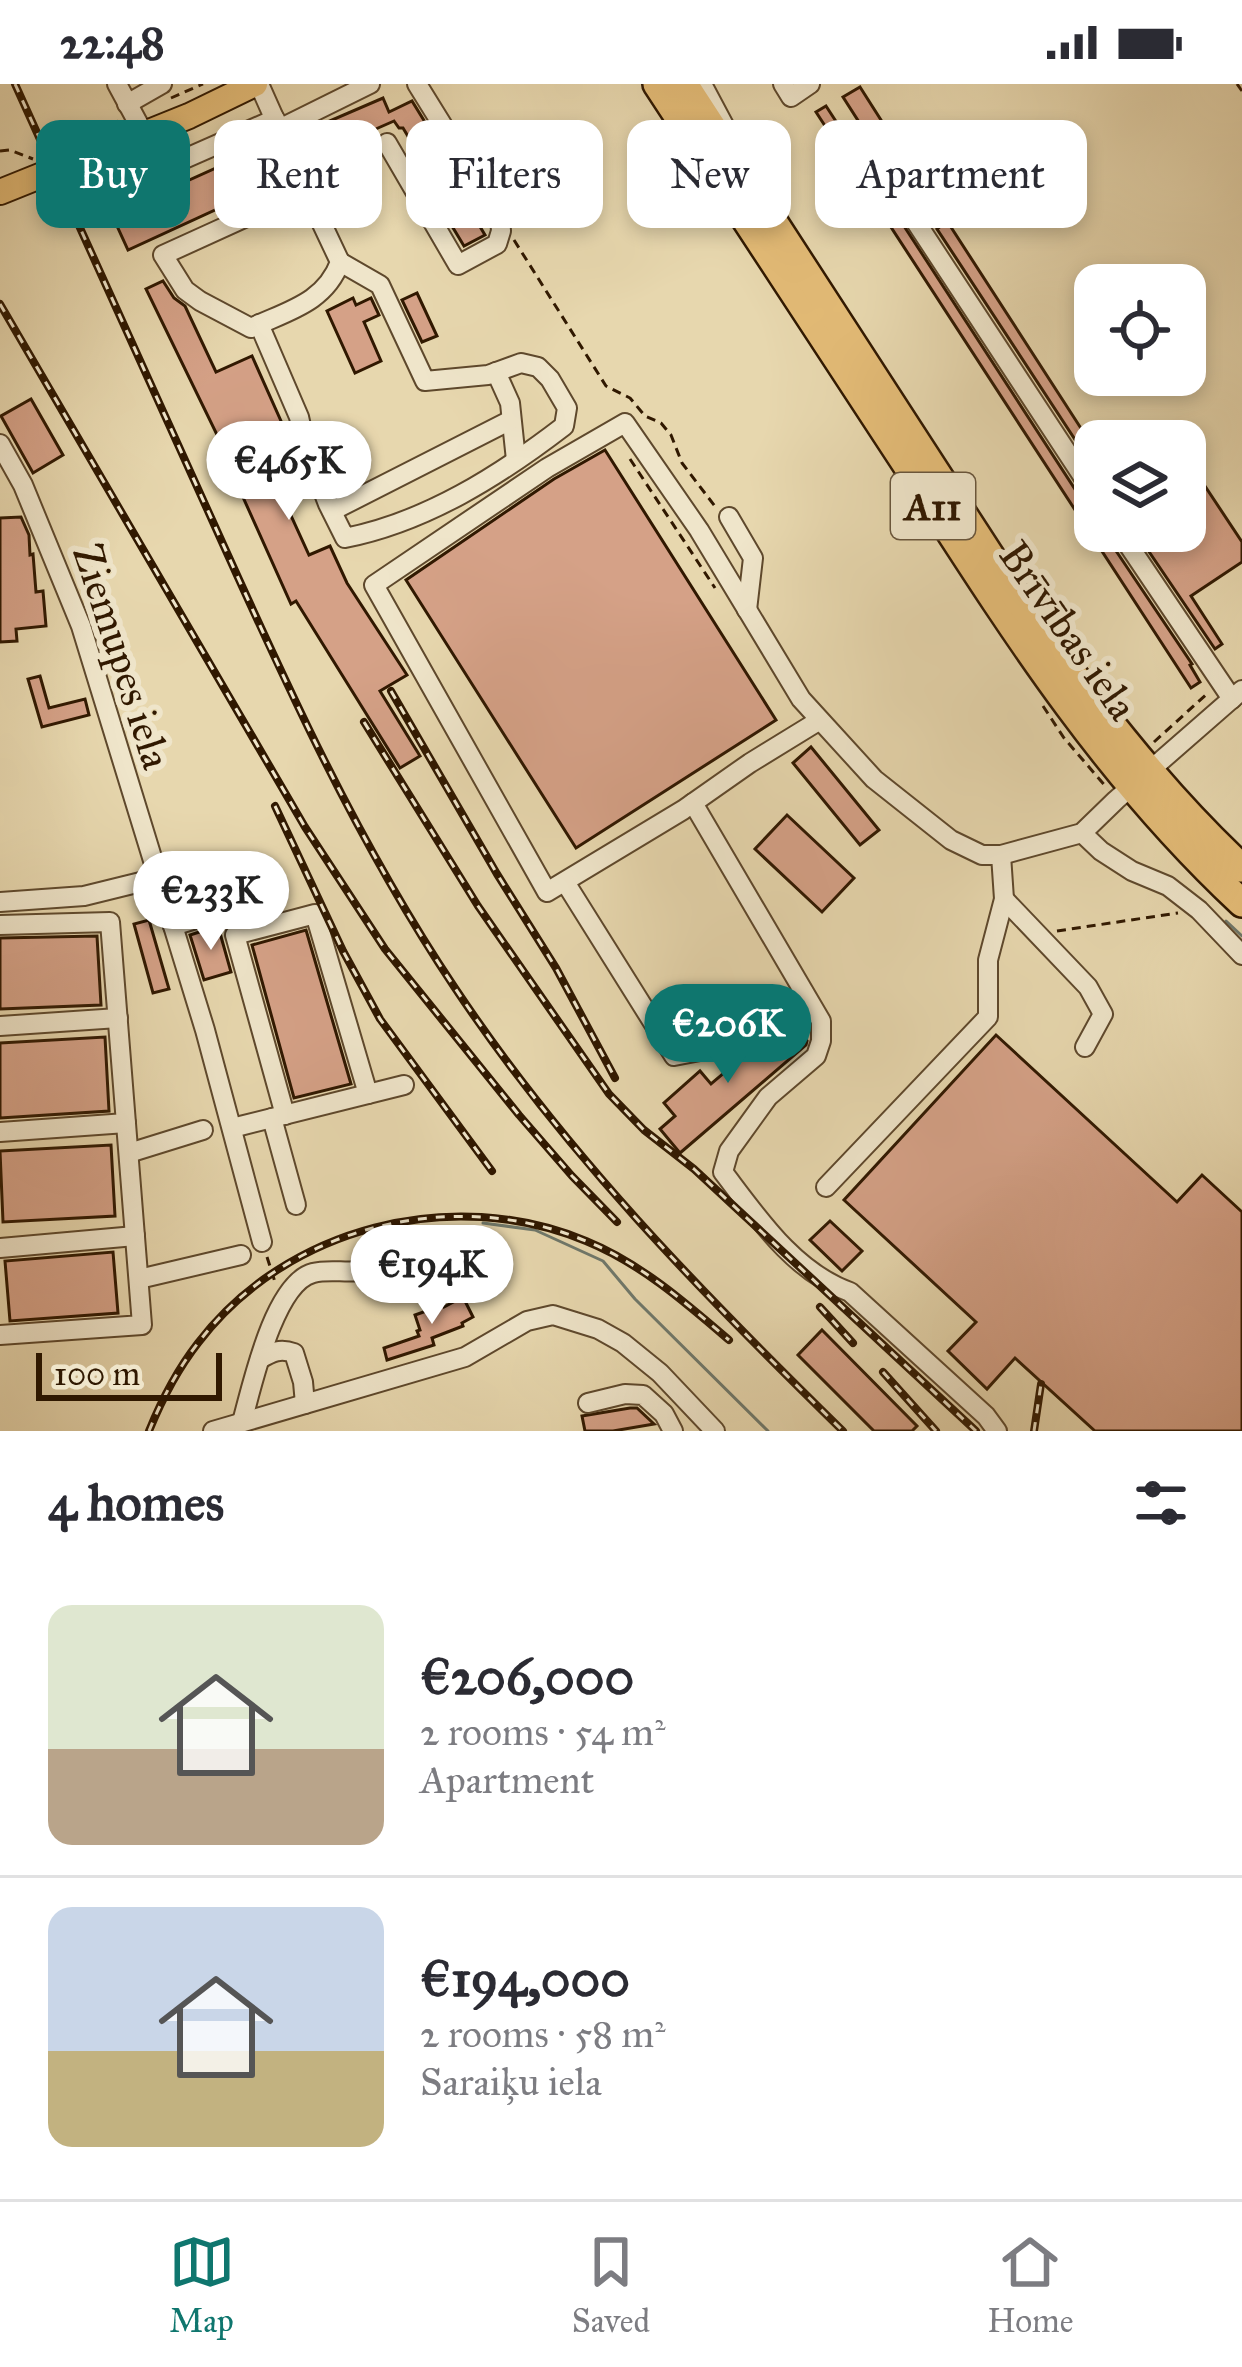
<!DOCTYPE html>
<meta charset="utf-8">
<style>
:root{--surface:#fff;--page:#f2f2f3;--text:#2b2b33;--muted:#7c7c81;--line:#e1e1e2;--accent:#0f766e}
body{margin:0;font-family:"IM FELL Great Primer",serif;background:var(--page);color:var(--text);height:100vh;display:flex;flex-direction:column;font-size:45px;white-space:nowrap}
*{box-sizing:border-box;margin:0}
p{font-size:39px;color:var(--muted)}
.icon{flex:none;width:66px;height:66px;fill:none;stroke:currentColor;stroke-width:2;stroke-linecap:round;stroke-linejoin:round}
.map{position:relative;height:1347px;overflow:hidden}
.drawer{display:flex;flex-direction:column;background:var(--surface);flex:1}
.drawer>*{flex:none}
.guide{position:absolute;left:36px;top:36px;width:1170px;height:108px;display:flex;gap:24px}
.tools{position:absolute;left:1074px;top:180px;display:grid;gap:24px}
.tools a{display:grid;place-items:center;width:132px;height:132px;border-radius:24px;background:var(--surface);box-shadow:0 6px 18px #0003;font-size:60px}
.scale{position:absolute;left:36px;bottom:30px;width:186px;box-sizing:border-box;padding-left:12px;border:6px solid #301800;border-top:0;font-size:33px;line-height:42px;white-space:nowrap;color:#301800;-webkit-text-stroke:9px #efe5ca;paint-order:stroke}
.price{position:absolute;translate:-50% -102px;padding:0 27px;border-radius:42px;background:#fff;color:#222;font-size:39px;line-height:78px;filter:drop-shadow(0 3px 6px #0008)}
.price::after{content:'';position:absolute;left:50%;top:72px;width:36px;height:27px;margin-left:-18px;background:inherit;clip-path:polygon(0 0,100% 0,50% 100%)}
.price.on{background:var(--accent);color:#fff}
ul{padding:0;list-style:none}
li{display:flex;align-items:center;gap:36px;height:300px;padding:0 48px}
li+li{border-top:3px solid var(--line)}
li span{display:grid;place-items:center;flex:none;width:336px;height:240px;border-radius:24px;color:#555}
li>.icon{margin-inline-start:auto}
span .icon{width:144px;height:144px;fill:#fffc;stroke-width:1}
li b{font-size:51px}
h2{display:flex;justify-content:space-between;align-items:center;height:144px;padding:0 48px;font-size:51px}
.chip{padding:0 42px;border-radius:24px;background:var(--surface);box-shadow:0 6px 18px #0003;font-size:42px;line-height:108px}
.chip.on{background:var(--accent);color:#fff}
.status{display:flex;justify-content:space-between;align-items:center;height:84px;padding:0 60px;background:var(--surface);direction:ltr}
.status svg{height:33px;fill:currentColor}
.tab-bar{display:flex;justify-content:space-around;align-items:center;height:168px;border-top:3px solid var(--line);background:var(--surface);font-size:33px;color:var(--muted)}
.tab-bar a{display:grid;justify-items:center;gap:6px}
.tab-bar .on{color:var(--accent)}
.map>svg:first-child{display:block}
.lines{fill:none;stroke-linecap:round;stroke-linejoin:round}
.stream{stroke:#6f786b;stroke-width:3}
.building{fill:#d5a187;stroke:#301800;stroke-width:3}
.minor-casing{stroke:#5e482c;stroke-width:22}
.major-casing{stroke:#301800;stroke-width:28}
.highway-casing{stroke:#301800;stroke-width:32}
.path{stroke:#301800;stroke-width:3;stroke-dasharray:9 6;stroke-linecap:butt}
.minor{stroke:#efe5ca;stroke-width:18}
.major{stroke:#e4bc77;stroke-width:24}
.highway{stroke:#e4bc77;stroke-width:27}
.rail-casing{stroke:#301800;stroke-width:8}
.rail{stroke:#efe5ca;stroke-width:3;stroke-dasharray:9;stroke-linecap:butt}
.labels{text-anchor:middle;stroke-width:12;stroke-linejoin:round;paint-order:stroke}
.shield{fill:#efe5ca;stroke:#69563d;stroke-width:3}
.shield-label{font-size:39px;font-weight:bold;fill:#301800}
.street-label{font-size:42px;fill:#301800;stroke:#efe5ca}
</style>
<div class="status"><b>22:48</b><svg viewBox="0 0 49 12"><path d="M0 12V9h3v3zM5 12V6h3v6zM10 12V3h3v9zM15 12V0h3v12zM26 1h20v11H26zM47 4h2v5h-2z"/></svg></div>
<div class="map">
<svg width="1242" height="1347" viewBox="0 0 1242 1347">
<rect width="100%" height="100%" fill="#e7d7ae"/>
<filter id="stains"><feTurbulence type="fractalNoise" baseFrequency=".00167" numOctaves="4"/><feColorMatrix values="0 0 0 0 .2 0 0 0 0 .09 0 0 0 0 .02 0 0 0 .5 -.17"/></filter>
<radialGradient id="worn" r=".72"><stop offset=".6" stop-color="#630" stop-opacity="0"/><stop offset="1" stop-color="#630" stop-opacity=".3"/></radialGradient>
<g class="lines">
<g class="stream">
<polyline points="1226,837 1242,852"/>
<polyline points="483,1139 535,1146 603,1177 635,1215 768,1347"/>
</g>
</g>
<g class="building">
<polygon points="860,3 937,124 927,130 879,58 868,52 843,13"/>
<polygon points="383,14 389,28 412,17 444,69 438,73 485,151 464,162 420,89 427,85 415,64 403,44 399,44 394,37 344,59 363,104 351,109 323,50 301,61 297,51"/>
<polygon points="826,22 1095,436 1095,447 1106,447 1108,455 1192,580 1190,581 1200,598 1191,604 816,28"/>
<polygon points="247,70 263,104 128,166 112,131"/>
<polygon points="947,137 1095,366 1093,383 937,145"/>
<polygon points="163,197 174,214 185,222 216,288 252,272 289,355 283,358 298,392 277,401 309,471 330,462 347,499 407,591 380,607 420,672 400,684 296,517 291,520 229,382 257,370 246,346 221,359 146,205"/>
<polygon points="417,209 437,252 422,258 402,216"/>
<polygon points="353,214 356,221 371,214 379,231 364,238 381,277 355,289 327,227"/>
<polygon points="31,315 63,371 33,389 1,332"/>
<polygon points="605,366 776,636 576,764 406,496 554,395"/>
<polygon points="1193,384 1242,458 1242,478 1191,512 1222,560 1215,565 1135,447 1149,447 1156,458 1172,447 1185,447 1185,389"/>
<polygon points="21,433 29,451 30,471 33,470 36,508 43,507 46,542 16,545 17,557 0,558 0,434"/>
<polygon points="40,592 49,624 85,615 89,631 42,643 28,595"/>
<polygon points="811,663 879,746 860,761 793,679"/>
<polygon points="787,731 854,794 822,828 755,765"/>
<polygon points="229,783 236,809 182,825 174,800"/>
<polygon points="149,836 169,905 153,909 134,840"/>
<polygon points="218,842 231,888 204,896 190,851"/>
<polygon points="306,846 351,1000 294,1014 252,861"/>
<polygon points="97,852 101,921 0,925 0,854"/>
<polygon points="787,934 807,957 806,961 680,1069 660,1045 675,1032 664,1019 700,987 711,1000 776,945 773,942"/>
<polygon points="996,951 1177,1118 1202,1091 1242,1128 1242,1347 1095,1347 1015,1274 987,1305 948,1267 976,1238 844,1116"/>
<polygon points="105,953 109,1027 0,1034 0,959"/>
<polygon points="111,1061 115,1132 3,1138 0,1067"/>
<polygon points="830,1137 862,1167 842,1187 810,1156"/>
<polygon points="113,1168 118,1229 10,1237 5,1177"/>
<polygon points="463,1213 473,1233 462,1239 463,1242 432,1254 434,1261 387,1276 384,1264 419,1252 417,1247 420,1246 415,1231 443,1221 444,1223"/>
<polygon points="822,1246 917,1342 912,1347 874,1347 798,1271"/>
<polygon points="630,1324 637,1324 654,1340 613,1347 585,1347 582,1332"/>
</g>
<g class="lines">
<g class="minor-casing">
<g id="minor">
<polyline points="117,0 144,50"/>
<polyline points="259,0 279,45 370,0"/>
<polyline points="702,0 728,49"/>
<polyline points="783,0 791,13 810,0"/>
<polyline points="127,20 162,0"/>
<path d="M279,45L306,106L163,171L185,206L200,217L251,244C287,227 325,219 340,178L306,106"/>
<polyline points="387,59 458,181 497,160 501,147 500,134 417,0"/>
<polyline points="868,65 1095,411"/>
<polyline points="116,105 275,35"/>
<path d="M259,240L299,333L305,360L328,420L345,454C426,438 499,392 564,342L567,324L550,295L538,283L521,279L488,291L425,297L380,201L340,178"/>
<polyline points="496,288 510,319 516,376"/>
<polyline points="0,360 23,401 81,542 205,946 262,1158"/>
<polyline points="332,427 511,336"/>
<polyline points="729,433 753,474 747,526"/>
<polyline points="1119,447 1232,615"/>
<polyline points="820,636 750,679 683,726 547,808 374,501 547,384 625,339 699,446 801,615 874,695 951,756 982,771 1001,771 1082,749 1116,716 1242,606"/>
<path d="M693,719L821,937V957L816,972L768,1013L729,1067L723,1088C758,1134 794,1188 850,1208L986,1332L997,1347"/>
<polyline points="1082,749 1101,767 1132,787 1168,802 1199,826 1242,871"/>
<polyline points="565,798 674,972 700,967 804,909"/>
<polyline points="1004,815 1088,903 1103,930 1085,963"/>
<polyline points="0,818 84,812 157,794"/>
<polyline points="0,841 110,838 142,1241 0,1251"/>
<polyline points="173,842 265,814"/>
<polyline points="0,942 118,934"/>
<polyline points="285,1031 235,851 315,830 368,1010"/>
<polyline points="272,1034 296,1121"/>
<polyline points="232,1044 404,1001"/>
<polyline points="0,1048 126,1039"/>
<polyline points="129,1069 203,1046"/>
<polyline points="826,1103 988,933 988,876 1004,815 1001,771"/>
<polyline points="0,1164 135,1152"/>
<polyline points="139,1195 241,1171"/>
<path d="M260,1275C272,1268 280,1264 294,1269L303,1298L305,1320"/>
<polyline points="588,1319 625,1310 643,1311 664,1330 673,1347"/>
<path d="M242,1338C252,1302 274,1199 313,1189C328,1185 345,1189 361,1187C384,1183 401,1175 426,1180"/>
<polyline points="213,1347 465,1273 527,1237 553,1231 598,1245 623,1259 660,1289 715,1347"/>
</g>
</g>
<g class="major-casing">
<polyline id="major" points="0,108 189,32 255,0"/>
</g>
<g class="highway-casing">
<g id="highway">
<path d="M657,0C744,132 830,264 916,395C1016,550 1106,692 1242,819"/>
<path d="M684,0L1018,515C1086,610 1156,704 1242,784"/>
</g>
</g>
<g class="path">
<polyline points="1237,0 1242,7"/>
<polyline points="171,14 203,0"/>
<polyline points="84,53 118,37"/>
<polyline points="63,63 68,56 85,51"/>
<polyline points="0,67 10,66 33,75"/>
<polyline points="514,156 606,302 630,314 645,332 661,339 671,351 682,379 717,425"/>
<polyline points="630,375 715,504"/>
<polyline points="1043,622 1064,654 1107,704"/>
<polyline points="1154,658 1209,608"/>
<polyline points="1057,847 1178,829"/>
<polyline points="267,1173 275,1198"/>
</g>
<use href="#minor" class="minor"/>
<use href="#major" class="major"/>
<use href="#highway" class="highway"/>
<g class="rail-casing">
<g id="rail">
<path d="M15,0C81,146 147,292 213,438C285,598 357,758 455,904C565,1069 702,1209 843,1347"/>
<polyline points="0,220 305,743 385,865 519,1031 572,1092 617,1138"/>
<polyline points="391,607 497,790 556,884 615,994"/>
<polyline points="364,638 478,822 609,1010 644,1046 694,1085 976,1347"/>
<polyline points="275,722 343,867 380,935 492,1087"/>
<polyline points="820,1223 853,1259"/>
<polyline points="883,1288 936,1347"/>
<path d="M149,1347C162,1315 177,1286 198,1259C286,1143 452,1101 586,1157C640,1179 685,1218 729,1256"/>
<polyline points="1034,1347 1041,1300"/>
</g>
</g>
<use href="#rail" class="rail"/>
</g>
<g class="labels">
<rect class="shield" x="891" y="389" width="84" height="66" rx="9"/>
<g class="shield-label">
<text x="933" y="436">A11</text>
</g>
<g class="street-label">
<text transform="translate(1069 546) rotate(55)" y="15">Brīvības iela</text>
<text transform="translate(123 572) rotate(72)" y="15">Ziemupes iela</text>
</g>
</g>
<rect width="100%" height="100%" filter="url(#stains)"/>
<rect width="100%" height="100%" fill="url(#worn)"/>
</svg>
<div class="tools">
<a><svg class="icon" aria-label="locate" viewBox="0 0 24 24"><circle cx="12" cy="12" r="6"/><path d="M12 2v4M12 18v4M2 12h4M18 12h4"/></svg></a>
<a><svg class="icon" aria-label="layers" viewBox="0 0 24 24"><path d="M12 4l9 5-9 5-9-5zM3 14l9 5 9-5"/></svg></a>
</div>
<div class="scale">100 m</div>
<b class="price" style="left:289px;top:439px">€465K</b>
<b class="price" style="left:211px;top:869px">€233K</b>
<b class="price on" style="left:728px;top:1002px">€206K</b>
<b class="price" style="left:432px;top:1243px">€194K</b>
<div class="guide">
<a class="chip on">Buy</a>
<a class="chip">Rent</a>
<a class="chip">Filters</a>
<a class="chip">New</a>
<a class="chip">Apartment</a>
</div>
</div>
<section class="drawer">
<h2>4 homes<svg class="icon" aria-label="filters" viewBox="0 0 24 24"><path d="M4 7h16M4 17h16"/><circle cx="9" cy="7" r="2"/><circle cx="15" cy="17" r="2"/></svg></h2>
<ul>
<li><span style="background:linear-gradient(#dfe7d0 60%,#b9a48a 0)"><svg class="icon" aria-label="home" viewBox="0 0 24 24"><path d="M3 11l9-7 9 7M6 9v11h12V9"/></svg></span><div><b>€206,000</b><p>2 rooms · 54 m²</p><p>Apartment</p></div></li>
<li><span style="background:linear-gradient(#c9d6e8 60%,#c2b280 0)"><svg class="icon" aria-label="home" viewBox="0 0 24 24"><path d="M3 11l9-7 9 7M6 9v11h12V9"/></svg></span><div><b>€194,000</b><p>2 rooms · 58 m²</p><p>Saraiķu iela</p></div></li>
</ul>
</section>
<nav class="tab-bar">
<a class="on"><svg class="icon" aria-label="map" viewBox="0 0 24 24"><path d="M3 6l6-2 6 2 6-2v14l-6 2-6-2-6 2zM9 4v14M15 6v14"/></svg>Map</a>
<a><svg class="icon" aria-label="saved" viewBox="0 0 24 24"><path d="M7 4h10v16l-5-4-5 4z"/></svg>Saved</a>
<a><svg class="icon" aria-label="home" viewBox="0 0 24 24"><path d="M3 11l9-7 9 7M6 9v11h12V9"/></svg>Home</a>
</nav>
